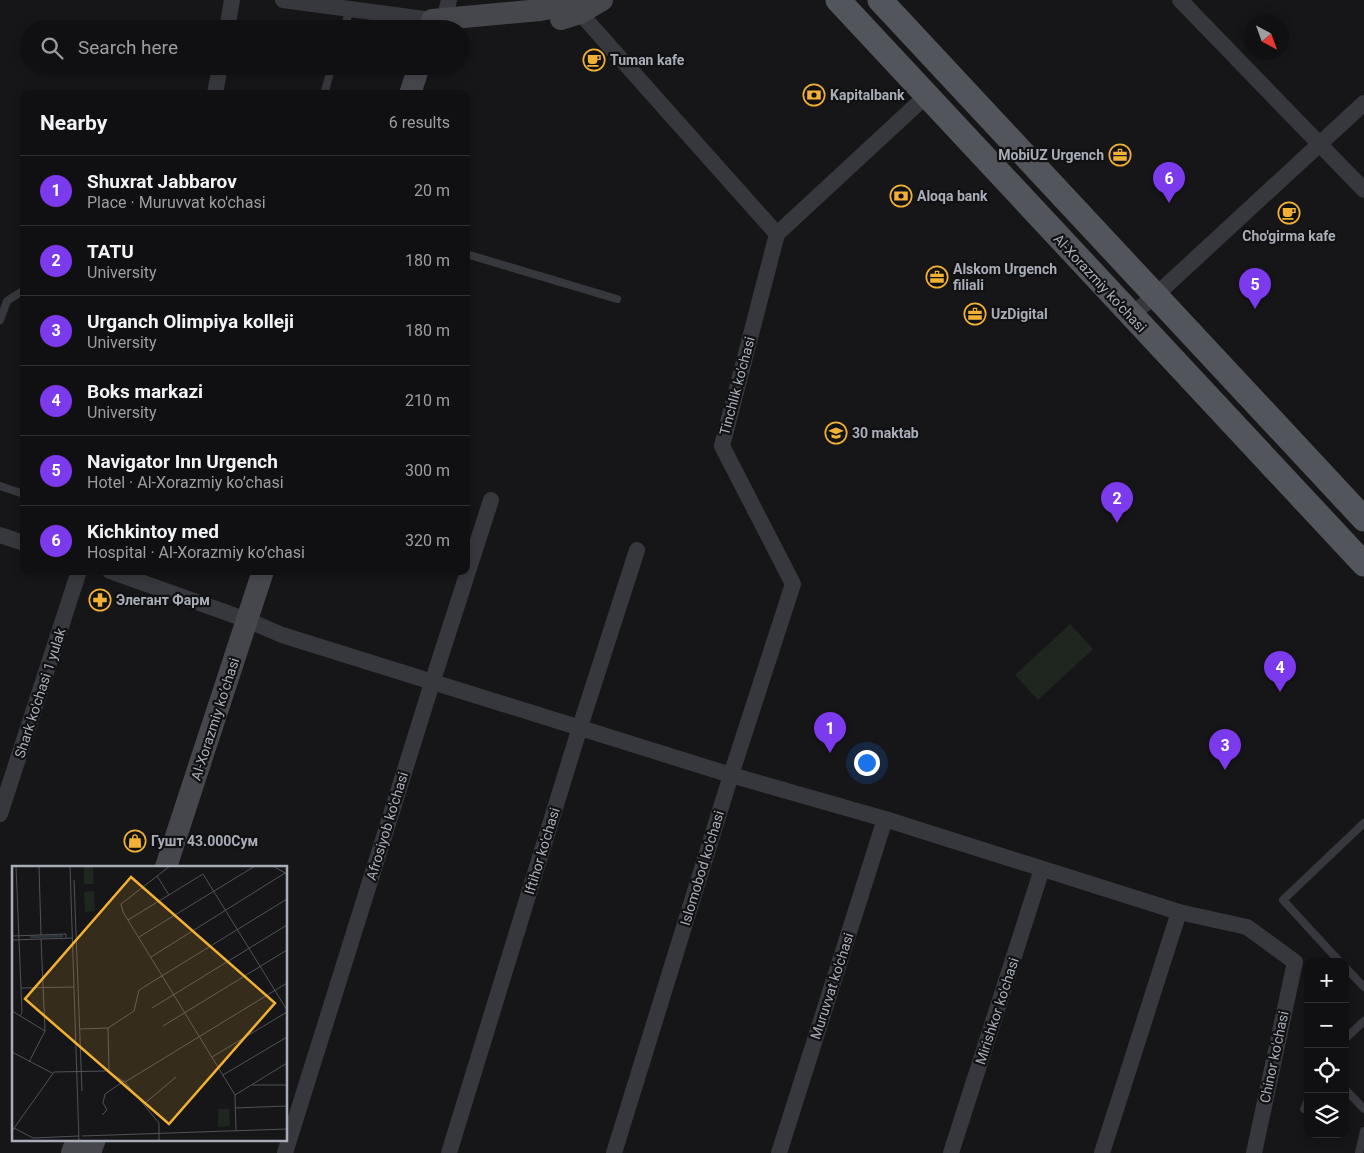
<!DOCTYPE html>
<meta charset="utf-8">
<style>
body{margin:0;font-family:Roboto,sans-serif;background:#1e1e20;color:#f1f3f6}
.controls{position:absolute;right:15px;bottom:15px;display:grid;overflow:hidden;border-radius:10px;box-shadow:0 2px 8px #0003}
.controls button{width:45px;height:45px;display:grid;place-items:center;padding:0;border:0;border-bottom:1px solid #303032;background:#101012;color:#f1f3f6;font:25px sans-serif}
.compass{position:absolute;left:1244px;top:15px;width:45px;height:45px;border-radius:50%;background:#101012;box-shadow:0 2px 8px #0003;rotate:139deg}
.you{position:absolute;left:866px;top:762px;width:18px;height:18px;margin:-12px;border:4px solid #fff;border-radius:50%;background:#1a73e8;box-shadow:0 0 0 8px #1a73e833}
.badge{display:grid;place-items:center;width:32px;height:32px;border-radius:50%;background:#7c3aed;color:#fff;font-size:16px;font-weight:700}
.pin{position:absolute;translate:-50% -41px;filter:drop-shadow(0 1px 2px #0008)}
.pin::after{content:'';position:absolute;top:26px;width:18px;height:15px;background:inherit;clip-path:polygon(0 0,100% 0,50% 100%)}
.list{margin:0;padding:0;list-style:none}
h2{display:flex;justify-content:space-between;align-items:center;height:65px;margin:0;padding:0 20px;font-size:21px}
h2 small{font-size:16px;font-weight:400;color:#9c9d9f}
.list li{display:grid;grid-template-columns:32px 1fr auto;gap:15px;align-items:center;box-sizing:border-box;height:70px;padding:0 20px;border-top:1px solid #303032}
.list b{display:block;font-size:19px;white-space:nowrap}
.list p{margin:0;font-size:16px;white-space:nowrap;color:#9c9d9f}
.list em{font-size:16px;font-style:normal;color:#9c9d9f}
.icon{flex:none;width:28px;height:28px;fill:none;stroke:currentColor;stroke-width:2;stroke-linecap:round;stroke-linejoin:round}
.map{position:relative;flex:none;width:1364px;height:1153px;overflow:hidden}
.search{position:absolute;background:#101012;box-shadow:0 2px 8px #0003;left:20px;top:20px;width:450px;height:55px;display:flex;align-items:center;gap:12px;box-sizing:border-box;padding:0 18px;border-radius:28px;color:#9c9d9f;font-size:19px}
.panel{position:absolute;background:#101012;box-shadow:0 2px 8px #0003;left:20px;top:90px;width:450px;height:485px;border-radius:10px}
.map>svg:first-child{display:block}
.green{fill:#1e261f}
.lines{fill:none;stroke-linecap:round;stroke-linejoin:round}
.service{stroke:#37383d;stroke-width:8}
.minor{stroke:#37383d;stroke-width:16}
.secondary{stroke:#45474d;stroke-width:22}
.primary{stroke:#53555c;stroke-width:25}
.labels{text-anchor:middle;stroke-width:4.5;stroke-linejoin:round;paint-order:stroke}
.poi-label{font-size:14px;font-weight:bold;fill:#a8adb8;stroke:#111113;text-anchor:start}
.street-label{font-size:14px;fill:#a8adb8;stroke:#111113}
.inset-river{fill:none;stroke:#2c353c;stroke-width:2.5}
.inset-road{fill:none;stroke:#505258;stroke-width:1}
.view{fill:#f2b134;fill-opacity:0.15;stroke:#f2b134;stroke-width:2.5}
.inset-edge{fill:none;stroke:#a8adb8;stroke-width:2.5}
</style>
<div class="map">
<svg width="1364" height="1153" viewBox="0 0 1364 1153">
<rect width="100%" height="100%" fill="#161618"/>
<path class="green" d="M1070,624L1093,649L1038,700L1015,675Z"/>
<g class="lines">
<path class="service" d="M344,29L350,9
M324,94L332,66
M466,254L617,299
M0,320L7,301L24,290
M0,486L24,494
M1340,962L1283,900L1364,823
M1345,967L1364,987
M1345,1039L1364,1021
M1345,1089L1364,1109
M1304,1109L1308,1100
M1359,1153L1364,1131"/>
<path class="minor" d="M283,0L432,20
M1180,0L1364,190
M580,13L777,234
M444,20L449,0
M227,29L232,0
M215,94L220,66
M1131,315L1155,296L1364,103
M0,535L24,543
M110,571L247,620L282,635L731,775L885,819L1179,912L1247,927L1295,962L1254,1153
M0,814L79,571
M285,1153L433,680L491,500
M449,1153L580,727L637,550
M614,1153L731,775L793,584L722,446L777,234L926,96
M779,1153L885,819
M951,1153L1042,869
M1102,1153L1179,912"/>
<path class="secondary" d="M561,19L580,13L602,0
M430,29L432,20L540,10L557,7L575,0
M410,94L419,66
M166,867L263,571
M72,1153L77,1139
M90,1153L95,1139"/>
<path class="primary" d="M838,0L1364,564
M880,0L1364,519"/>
</g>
<defs>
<g id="cafe-ring" transform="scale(1.125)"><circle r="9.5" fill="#111113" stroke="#f2b134" stroke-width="1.5"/><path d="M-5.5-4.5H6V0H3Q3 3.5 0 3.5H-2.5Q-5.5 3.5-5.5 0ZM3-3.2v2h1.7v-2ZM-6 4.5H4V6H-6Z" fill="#f2b134"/></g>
<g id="bank-ring" transform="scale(1.125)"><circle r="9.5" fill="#111113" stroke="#f2b134" stroke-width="1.5"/><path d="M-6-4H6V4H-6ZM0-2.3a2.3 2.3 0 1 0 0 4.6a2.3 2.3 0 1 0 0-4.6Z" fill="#f2b134"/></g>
<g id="office-ring" transform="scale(1.125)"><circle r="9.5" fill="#111113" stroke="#f2b134" stroke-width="1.5"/><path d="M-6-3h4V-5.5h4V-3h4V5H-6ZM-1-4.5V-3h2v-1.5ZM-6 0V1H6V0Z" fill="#f2b134"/></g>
<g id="school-ring" transform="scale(1.125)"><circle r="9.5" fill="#111113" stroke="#f2b134" stroke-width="1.5"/><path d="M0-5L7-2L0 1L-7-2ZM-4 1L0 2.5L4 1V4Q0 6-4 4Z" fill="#f2b134"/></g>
<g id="pharmacy-ring" transform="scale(1.125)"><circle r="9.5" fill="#111113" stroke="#f2b134" stroke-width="1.5"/><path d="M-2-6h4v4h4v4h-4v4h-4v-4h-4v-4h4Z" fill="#f2b134"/></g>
<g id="shop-ring" transform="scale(1.125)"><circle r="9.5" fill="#111113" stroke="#f2b134" stroke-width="1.5"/><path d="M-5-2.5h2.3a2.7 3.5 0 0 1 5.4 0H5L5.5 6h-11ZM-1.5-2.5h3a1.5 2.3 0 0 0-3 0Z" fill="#f2b134"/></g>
</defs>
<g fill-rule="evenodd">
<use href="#cafe-ring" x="594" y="60"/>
<use href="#bank-ring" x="814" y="95"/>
<use href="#office-ring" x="1120" y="155"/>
<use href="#bank-ring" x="901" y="196"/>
<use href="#cafe-ring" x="1289" y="213"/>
<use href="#office-ring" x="937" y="277"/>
<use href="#office-ring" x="975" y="314"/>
<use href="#school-ring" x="836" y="433"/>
<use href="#pharmacy-ring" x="100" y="600"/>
<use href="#shop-ring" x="135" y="841"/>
</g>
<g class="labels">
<g class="poi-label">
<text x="610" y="65">Tuman kafe</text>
<text x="830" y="100">Kapitalbank</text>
<text x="1104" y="160" text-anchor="end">MobiUZ Urgench</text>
<text x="917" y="201">Aloqa bank</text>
<text x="1289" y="241" text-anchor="middle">Cho'girma kafe</text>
<text x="953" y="274">Alskom Urgench<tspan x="953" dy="16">filiali</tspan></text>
<text x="991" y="319">UzDigital</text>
<text x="852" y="438">30 maktab</text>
<text x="116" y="605">Элегант Фарм</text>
<text x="151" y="846">Гушт 43.000Сум</text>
</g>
<g class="street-label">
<text transform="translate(1100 283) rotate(47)" y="5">Al-Xorazmiy ko’chasi</text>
<text transform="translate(737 386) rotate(-75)" y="5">Tinchlik ko'chasi</text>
<text transform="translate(40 693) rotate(-72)" y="5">Shark ko'chasi 1 yulak</text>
<text transform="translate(215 719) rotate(-72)" y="5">Al-Xorazmiy ko’chasi</text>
<text transform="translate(387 826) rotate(-73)" y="5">Afrosiyob ko'chasi</text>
<text transform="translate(542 851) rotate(-73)" y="5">Iftihor ko'chasi</text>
<text transform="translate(702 868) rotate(-73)" y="5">Islomobod ko'chasi</text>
<text transform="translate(832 986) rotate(-72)" y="5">Muruvvat ko'chasi</text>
<text transform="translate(997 1011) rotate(-72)" y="5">Mirishkor ko'chasi</text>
<text transform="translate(1274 1057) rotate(-78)" y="5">Chinor ko'chasi</text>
</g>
</g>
<g transform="translate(12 866)">
<rect width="275" height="275" fill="#161618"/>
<path d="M72,0H81L82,18H72ZM82,25L83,45L73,46L72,26ZM206,243H217L218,260L206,261Z" fill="#1e261f"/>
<path class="inset-river" d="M18,71L51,70"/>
<path class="inset-road" d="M4,0L10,147L8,150M27,0L29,69M58,0L67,275M158,0L109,38L111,46L223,229L224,265M261,0L275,8M145,10L157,29M62,14L70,225M116,54L191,8L275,144M0,70L54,68V72M127,71L243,0M0,74L60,72M139,91L273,7M9,122L62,121M140,142L275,59M0,145L33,165M151,160L275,84M96,162L97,204M68,163L96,162L122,145L127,124L275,33M0,186L40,207M200,191L275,146M17,196L33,165L29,73M211,209L275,171M113,216L147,257V275M240,219H275M223,229L275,197M132,238L164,211M223,242L275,240M90,249L95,244L91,237L93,228L112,215M2,262L21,272L67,270M0,265L42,206L95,205L113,216L275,117M70,270L275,263"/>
<path class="view" d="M119,11L263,137L157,258L13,133Z"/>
<rect width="275" height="275" class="inset-edge"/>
</g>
</svg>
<div class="controls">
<button>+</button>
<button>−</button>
<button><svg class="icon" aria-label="locate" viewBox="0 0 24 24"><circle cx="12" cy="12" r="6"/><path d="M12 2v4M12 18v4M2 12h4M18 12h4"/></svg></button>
<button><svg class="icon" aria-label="layers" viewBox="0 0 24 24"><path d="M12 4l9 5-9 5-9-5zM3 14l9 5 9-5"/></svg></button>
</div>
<svg class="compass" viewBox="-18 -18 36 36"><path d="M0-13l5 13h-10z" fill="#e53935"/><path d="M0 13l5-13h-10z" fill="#9c9d9f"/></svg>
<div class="you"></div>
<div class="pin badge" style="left:830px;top:753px">1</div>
<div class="pin badge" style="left:1117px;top:523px">2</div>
<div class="pin badge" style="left:1225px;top:770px">3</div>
<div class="pin badge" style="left:1280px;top:692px">4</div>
<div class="pin badge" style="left:1255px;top:309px">5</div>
<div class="pin badge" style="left:1169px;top:203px">6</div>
<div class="search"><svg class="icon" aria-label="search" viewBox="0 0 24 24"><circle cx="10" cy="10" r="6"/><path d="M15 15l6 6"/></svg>Search here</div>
<section class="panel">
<h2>Nearby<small>6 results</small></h2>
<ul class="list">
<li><span class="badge">1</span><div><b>Shuxrat Jabbarov</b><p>Place · Muruvvat ko'chasi</p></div><em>20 m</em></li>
<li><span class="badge">2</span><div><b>TATU</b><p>University</p></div><em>180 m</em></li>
<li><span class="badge">3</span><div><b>Urganch Olimpiya kolleji</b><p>University</p></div><em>180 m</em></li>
<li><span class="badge">4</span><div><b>Boks markazi</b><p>University</p></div><em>210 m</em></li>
<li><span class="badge">5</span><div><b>Navigator Inn Urgench</b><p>Hotel · Al-Xorazmiy ko’chasi</p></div><em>300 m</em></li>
<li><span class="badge">6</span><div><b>Kichkintoy med</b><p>Hospital · Al-Xorazmiy ko’chasi</p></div><em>320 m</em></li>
</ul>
</section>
</div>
